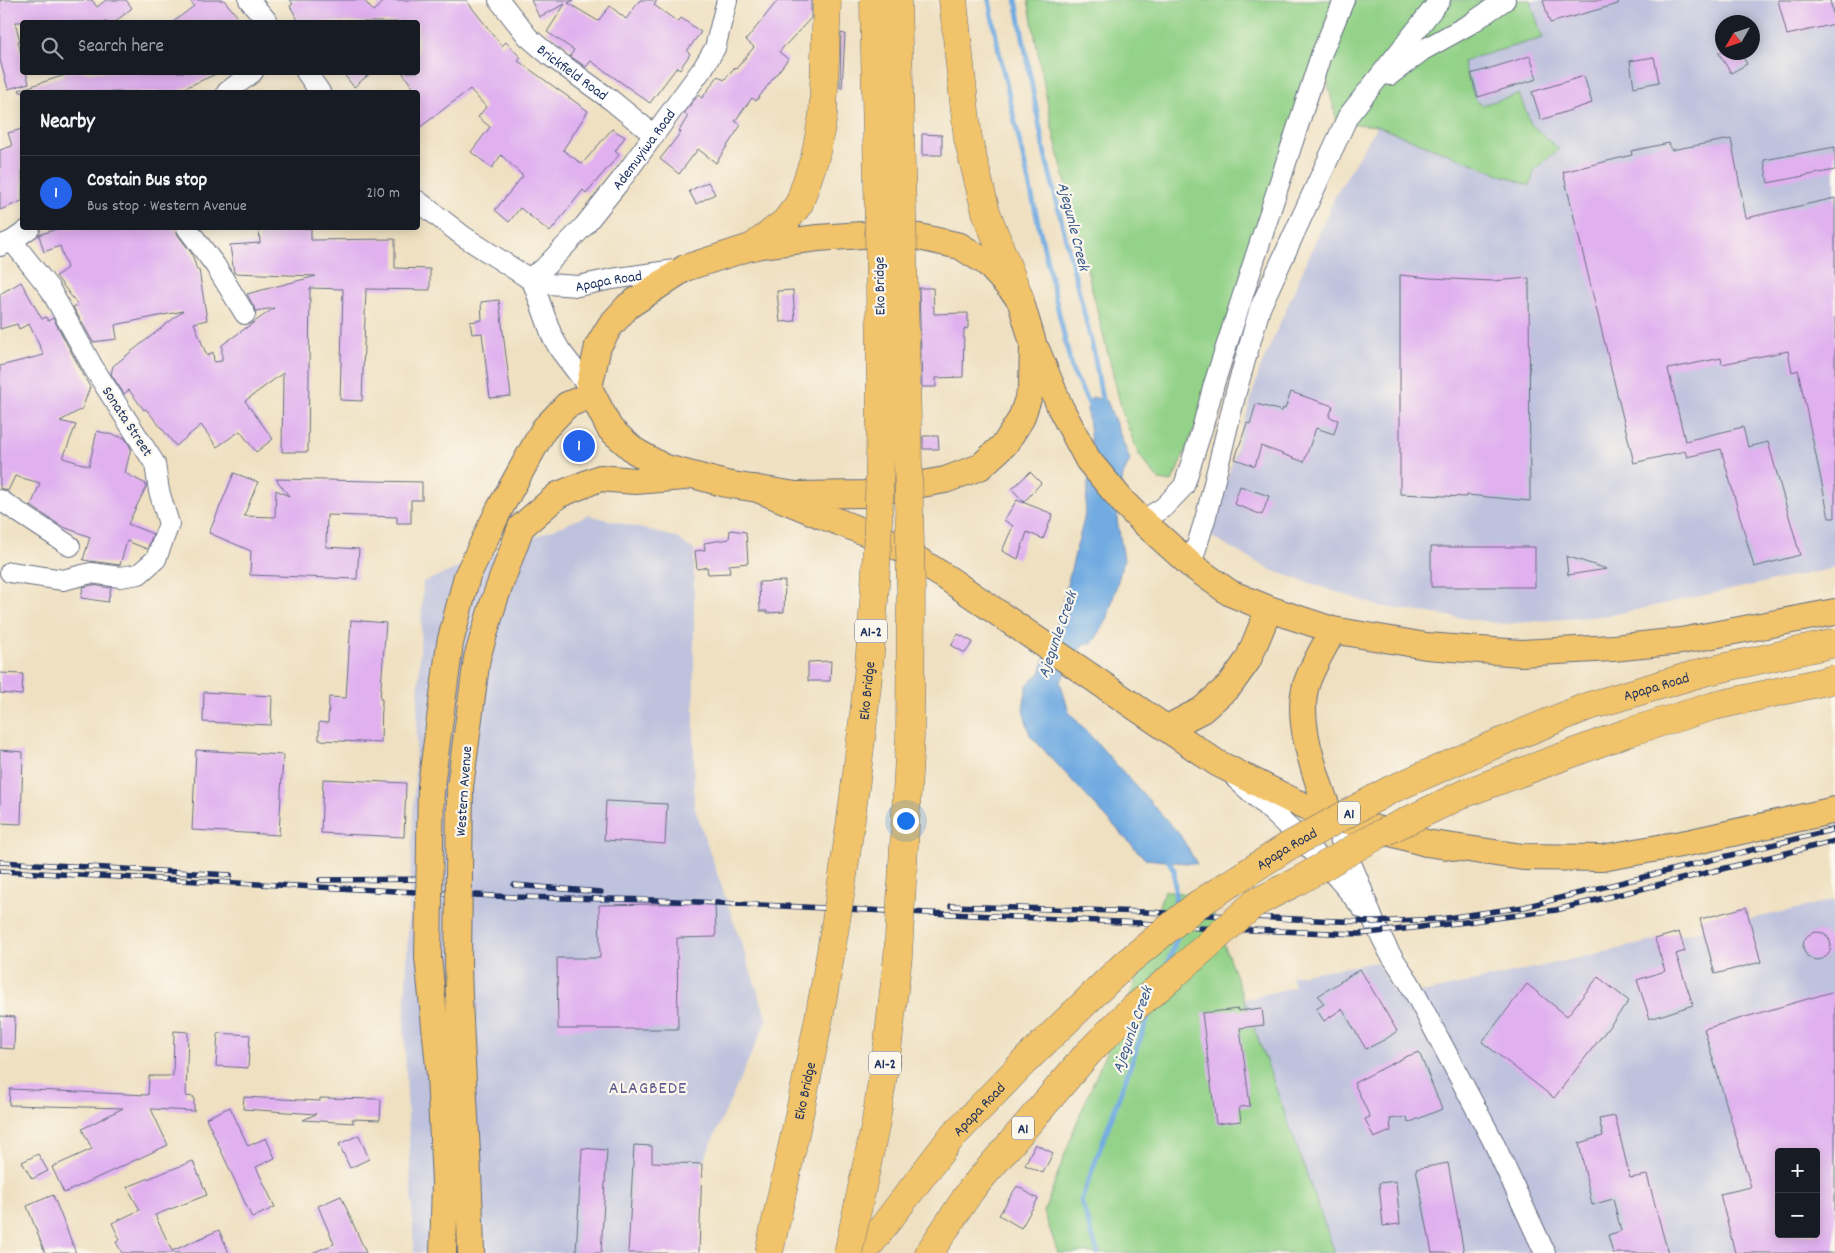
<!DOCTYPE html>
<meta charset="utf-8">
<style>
body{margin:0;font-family:Dekko,sans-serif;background:#242831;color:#f1f3f6}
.controls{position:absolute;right:15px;bottom:15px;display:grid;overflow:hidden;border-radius:5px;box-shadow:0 2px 12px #0003}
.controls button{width:45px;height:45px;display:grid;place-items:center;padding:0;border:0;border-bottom:1px solid #363941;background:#171b24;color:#f1f3f6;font:25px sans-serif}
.compass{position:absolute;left:1715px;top:15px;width:45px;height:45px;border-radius:50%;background:#171b24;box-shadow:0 2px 12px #0003;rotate:231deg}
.you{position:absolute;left:905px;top:820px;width:18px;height:18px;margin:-12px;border:4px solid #fff;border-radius:50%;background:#1a73e8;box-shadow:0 0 0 8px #1a73e833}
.badge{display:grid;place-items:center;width:32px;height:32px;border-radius:50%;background:#2563eb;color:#fff;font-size:16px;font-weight:700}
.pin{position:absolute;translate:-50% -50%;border:2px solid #fff;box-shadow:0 1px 5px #0006}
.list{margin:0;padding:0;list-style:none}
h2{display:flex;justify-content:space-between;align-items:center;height:65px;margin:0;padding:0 20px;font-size:21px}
h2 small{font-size:16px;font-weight:400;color:#9ea1a6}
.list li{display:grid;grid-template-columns:32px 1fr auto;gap:15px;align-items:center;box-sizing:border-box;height:75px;padding:0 20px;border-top:1px solid #363941}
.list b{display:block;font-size:19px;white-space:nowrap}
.list p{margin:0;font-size:16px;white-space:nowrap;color:#9ea1a6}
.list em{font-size:16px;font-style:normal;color:#9ea1a6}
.icon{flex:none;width:28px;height:28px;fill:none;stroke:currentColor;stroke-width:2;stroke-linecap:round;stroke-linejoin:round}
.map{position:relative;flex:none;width:1835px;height:1253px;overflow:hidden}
.search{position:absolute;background:#171b24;box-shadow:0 2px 12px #0003;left:20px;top:20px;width:400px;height:55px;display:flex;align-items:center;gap:12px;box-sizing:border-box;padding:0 18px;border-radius:5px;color:#9ea1a6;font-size:19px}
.panel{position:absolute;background:#171b24;box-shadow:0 2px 12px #0003;left:20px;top:90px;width:400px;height:140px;border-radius:5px}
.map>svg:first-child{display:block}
.industrial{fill:#bfc2dd;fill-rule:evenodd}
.green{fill:#93d288;stroke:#578073}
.water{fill:#71abe1;stroke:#466da0}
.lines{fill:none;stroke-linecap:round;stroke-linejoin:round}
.stream{stroke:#71abe1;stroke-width:5}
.building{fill:#e0b0ef;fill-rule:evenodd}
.minor-casing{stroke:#656d81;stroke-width:22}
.major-casing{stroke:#656d81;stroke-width:28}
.highway-casing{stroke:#656d81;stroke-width:29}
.minor{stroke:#fff;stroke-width:20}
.major{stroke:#f1c36a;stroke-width:26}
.highway{stroke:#f1c36a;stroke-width:28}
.rail-casing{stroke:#1b2f5e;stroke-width:5.5}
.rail{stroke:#fbf7ec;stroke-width:4;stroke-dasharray:11;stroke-linecap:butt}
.major-bridge-casing{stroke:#656d81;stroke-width:28;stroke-linecap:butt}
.highway-bridge-casing{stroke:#656d81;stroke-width:29;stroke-linecap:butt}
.major-bridge{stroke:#f1c36a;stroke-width:26}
.highway-bridge{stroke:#f1c36a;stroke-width:28}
.labels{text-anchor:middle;stroke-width:4.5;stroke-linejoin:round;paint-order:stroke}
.shield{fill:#fbf7ec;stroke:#5e6b89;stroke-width:1}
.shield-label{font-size:14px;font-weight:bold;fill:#1b2f5e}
.street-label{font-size:15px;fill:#1b2f5e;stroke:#fbf7ec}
.water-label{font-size:16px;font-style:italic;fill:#395a8c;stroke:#fbf7ec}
.quarter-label{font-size:18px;letter-spacing:1px;fill:#605c91;stroke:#fbf7ec}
</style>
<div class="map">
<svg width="1835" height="1253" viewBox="0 0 1835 1253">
<rect width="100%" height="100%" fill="#fbf7ec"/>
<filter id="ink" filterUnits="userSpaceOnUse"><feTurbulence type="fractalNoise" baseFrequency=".02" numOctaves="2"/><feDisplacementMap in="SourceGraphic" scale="10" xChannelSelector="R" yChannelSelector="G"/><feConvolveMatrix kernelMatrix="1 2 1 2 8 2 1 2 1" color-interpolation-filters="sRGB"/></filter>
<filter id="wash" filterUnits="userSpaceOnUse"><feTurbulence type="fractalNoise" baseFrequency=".0096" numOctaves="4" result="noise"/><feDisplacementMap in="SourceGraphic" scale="20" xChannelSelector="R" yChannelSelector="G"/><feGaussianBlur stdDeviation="1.12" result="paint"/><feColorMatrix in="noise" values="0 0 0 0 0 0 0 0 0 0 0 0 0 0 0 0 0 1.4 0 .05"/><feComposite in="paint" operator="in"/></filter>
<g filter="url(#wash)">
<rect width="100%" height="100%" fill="#efe0c1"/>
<path class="industrial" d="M1520,0H1835V568L1611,615L1504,624L1378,606L1271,570L1210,536L1260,369L1335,196L1377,126L1530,186L1535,169L1559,149L1531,124L1472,109L1458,60ZM1722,22H1752V52H1722Z
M589,515L675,537L694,550V806L767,1019L662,1253H414L404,1028L423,582Z
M1835,900V1253H1136L1191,1013L1294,987L1291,976L1376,962L1396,995L1427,992ZM1779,1152H1816V1234H1779Z"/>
<path class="green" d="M1028,0H1530L1543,38L1479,56L1463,62L1475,99L1481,105L1519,94L1531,124L1559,149L1535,169L1530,186L1377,126L1337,122L1320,50L1202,411L1172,482L1159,480L1139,455L1123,415L1052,127Z
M1164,890L1186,894L1205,891L1335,1253H1058L1044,1212L1074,1129L1133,988Z"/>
<path class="water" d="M1092,397L1107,401L1130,460L1123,475L1117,520L1124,559L1107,620L1092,644H1083L1060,682L1069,712L1180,835L1197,864L1145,859L1030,735L1023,710L1027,685L1040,673L1060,612L1084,519L1092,451L1087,409Z"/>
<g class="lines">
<path class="stream" d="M989,0L999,52L1072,370L1092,410
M1016,0L1044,150L1094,353L1103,405
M1166,856L1174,870L1176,910
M1167,965L1177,938V933
M1098,1253L1081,1201L1151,1009"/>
</g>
<g id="blocks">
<path class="building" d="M0,0H92L97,7L106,0H126L132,8L115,22H15L20,41H18L22,59V72H26L29,83L8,89L0,60Z
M190,0H224L242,22H173L194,6Z
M290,0H364L373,11L386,0H466L502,46L506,42L521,58L518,61L588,111L563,150L582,164L612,129L625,137L615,151L619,155L586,193L583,190L550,232L520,208L509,222L495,210L523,176L501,155L492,168L471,152L490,127L478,117L486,107L470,89L418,129V92H416L402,72H418V22H299L290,6L293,4Z
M531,0H574L568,3L598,21L610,6L626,19L640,0H657L654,5L678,22L681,18L701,32L687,51L690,54L680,69L677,67L650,103L591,61L586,67L570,56L574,50L547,32L565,4L539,17Z
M778,0H811V18L779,52L788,59L756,101L752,98L735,121L741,125L716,163L698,149L679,174L660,159L681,132L679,131L688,116L684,114L698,95L702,98L718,76L724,80L734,68L736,69L754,47L746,40Z
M1543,0H1618V4L1550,23Z
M1778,0H1830L1835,24L1787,35Z
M841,33L845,34L842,88H840Z
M1718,52H1740L1747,64L1731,73Z
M1530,56L1537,79L1478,97L1471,74Z
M1654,57L1659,82L1634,87L1630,61Z
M64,72H218V73L176,92H20L19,90L65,75Z
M342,72H372L354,87Z
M1584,76L1592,103L1541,120L1532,92Z
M22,129V201L0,210V150L12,146L8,133Z
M922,134L942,135V155H922Z
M1731,139L1746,218L1835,198V518H1829L1798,370L1792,372L1788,351L1722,364L1721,358L1668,369L1685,441L1743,427L1748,447L1768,442L1800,555L1754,567L1721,449L1687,457L1685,451L1634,463L1563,172L1632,155L1631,151L1669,143L1671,150Z
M1835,147V170L1768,183L1764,160Z
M708,182L715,194L696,204L689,191Z
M59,228H175L178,235L192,254L197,270H199L207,320L194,323L207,356L213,352L214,362L222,361V345L274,308L256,311L247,294L316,276L234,273L230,245L260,243L259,228H311V240L395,239V268L430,269V290L366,289L362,401L340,400L343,289L310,288L308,452H282L283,373L245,401L273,439L256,452L240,431L217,447L201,425L176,446L146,409L144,410L129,390L124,394L111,374L113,366L183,311L115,325L117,339L93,342L73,307L78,305L56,276L67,268L60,246L44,252L39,235Z
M1400,275L1430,278L1493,281L1529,278L1530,501L1467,495V497L1400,494Z
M21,282L42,319L46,317L48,321L53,318L90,387L82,409L60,421L76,425L63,458L89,466L97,431L125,438L131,448L125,473L146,484V487L128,524L153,534L147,549L127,541L120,565L83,560L90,537L61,526L31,506L40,483L15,476L8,491L0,488V366L44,355L29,324L19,329L17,324L0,329V294Z
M919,288H933L934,314L968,313V328L964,329L963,377L936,378V387H922Z
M793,290L795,321L780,322L777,291Z
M499,300L511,396L490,398L482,333L472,334L470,322L482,320L481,302Z
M1291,392L1333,406L1329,417L1338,420L1334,434L1316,428L1304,462L1261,446L1255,466L1235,459L1247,423L1250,424L1256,404L1282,411L1283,408L1285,409Z
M923,436H938L939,449H923Z
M1030,472L1041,483L1024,502L1012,489Z
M234,473L258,482L244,516L275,517L276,490L289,496L276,479L422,482V500H411V523H397V517L327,515L326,547L359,549L357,579L250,575L251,551L209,533Z
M1240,486L1269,496L1262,515L1234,504Z
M1017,500L1053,514L1043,539L1027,532L1018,559L1002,551L1013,526L1004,520Z
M730,530L746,532L748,563L729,565L730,573L708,574L707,567L697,569L695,551L705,550L704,543L729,539Z
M1431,547H1535V587H1431Z
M1566,556L1607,569L1568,575Z
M785,581L784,612L767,613V611H760L759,582Z
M92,585L111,588L108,602L81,598L83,587Z
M351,620L386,623L380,699H382L381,743L319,740V722L328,723L329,697L346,698Z
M958,634L973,642L965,653L951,645Z
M831,661L830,681H808V662Z
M0,673L23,674L22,695L0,693Z
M204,692L272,696L271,725L203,722Z
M0,750L23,752L21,824L0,823Z
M196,750L283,755L279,835L192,830Z
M323,779L406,783L404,837L321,833Z
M606,801L667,804L665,844L604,840Z
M715,903L716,937L677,938L678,1029H558L557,958H600L599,905Z
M1746,907L1761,962L1715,974L1700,919Z
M1803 946a14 14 0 1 1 28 0a14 14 0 1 1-28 0Z
M1679,932L1685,951L1676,954L1693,1005L1650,1019L1637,980L1665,971L1655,939Z
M1360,969L1397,1031L1386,1039L1366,1049L1342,1009L1324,1021L1316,1009L1324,1004L1318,996Z
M1598,977L1629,1001L1554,1098L1482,1042L1527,984L1567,1016Z
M1835,991V1253H1735L1720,1194L1751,1187L1704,1029ZM1779,1152H1816V1234H1779Z
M1262,1008L1264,1025L1240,1028L1250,1106L1239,1107L1241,1121L1216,1124L1202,1013L1238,1009V1011Z
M0,1016L15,1017L14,1049L0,1048Z
M174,1031L188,1032L186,1096L194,1097V1111L151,1109L168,1145L64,1193L52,1167L92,1149L82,1129L123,1108L9,1105L10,1089L148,1095L149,1076H173Z
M218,1033L250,1035L248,1068L216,1066Z
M1419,1052L1442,1109L1408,1123L1407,1117L1390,1119L1391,1131L1374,1138L1365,1119L1370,1117L1354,1083L1405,1057Z
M244,1097L320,1101V1098L381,1099L380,1120L352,1119L354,1123L303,1120L316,1114L243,1109Z
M230,1107L248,1146L266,1138L275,1158L256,1167L275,1207L252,1218L206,1118Z
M1615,1116L1630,1178L1647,1175L1668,1253H1613L1608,1235L1621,1231L1613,1199L1592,1205L1579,1143L1603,1136L1599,1119Z
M359,1135L369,1159L350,1168L339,1144Z
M1035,1144L1053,1153L1043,1173L1025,1165Z
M634,1145L652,1146V1162L702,1164L699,1253H628Z
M582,1148L607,1150L601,1253H576Z
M38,1154L48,1171L32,1179L22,1162Z
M193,1161L207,1195L155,1215L172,1251L219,1230L229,1253H122L116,1242L120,1240L112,1223L140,1210L127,1187Z
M1448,1163L1464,1253H1432L1416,1169Z
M1396,1181L1400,1224L1383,1226L1379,1183Z
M1017,1186L1038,1199L1021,1228L999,1215Z
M53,1195L76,1253H45L27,1206Z
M341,1196L366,1253H312L334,1244L318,1206Z"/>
</g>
</g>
<g filter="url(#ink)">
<use href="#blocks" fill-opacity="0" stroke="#656d81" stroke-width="1"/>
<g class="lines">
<g class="minor-casing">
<g id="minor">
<path d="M249,0L268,22"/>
<path id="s1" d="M499,0L528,37L549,55L611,100L654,135"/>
<path d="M306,72L320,92"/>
<path d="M1390,75L1423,50L1470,24L1505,0"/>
<path d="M227,92L253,72"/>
<path d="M418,201L463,236L528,278L533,283L552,336L560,350L589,388"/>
<path d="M187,228L215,265L245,314"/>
<path d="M0,246L12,241L30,228"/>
<path id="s2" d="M528,278L543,269L584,226L621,180L703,68L715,48L727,0"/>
<path id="s3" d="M533,283L578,286L612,279L682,269"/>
<path d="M0,500L70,546"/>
<path d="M1142,521L1164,507L1184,486L1202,429L1214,384L1321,55L1344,0"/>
<path d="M1191,565L1206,516L1236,392L1260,308L1348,116L1440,0"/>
<path d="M10,572L63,580L91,573L120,577L139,574L156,559L169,524L159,491L155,464L93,367L50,289L12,241"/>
<path d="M1236,779C1281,819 1325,860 1362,908"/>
<path d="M1330,816L1357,877L1374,922L1389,952L1409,982L1492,1139L1545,1253"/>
</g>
</g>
<g class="major-casing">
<path id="major" d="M877,234L919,237L960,246L987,263L1020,299L1033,343L1032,387L1021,419L1005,444L980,467L945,480L864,494L796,495L726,484L663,467L635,451L610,429L589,388L598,346L610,326L628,306L685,268L754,246L818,238Z
M1037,351L1060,407L1088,460L1123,502L1142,521L1191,565L1230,593L1269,609L1333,630L1426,646L1521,653L1613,648L1681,641L1835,612
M755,488L823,516L888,541L947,578L1217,763L1295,802L1330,816L1426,843L1523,857L1602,858L1692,842L1835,810
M1167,728L1202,710L1230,685L1248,660L1269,609
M431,786L450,643L467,576L499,510L544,429L567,405L591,395
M460,787L477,658L494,601L521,527L558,495L600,478L635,481L684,477
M1330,816C1317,779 1295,723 1306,685C1312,666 1324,648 1333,630
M428,957L440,1076L445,1182L443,1253
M458,962C460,1059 469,1156 471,1253"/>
</g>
<g class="highway-casing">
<path id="highway" d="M953,0L968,139L986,212L1020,299
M754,246L785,222L799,204L815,157L823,116L827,0
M863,1253L951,1138
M929,1253L971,1190L1089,1052L1128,1013L1174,975"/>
</g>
<use href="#minor" class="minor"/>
<use href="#major" class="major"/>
<use href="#highway" class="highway"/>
<g class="rail-casing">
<path id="rail" d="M0,862L230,875
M0,871L515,897L656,900L1141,923L1200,928L1359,934L1466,922L1556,910L1835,841
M320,880L440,879
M514,885L601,892
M951,906L1146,912L1336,921L1374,922L1440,919L1524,907L1835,829"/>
</g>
<use href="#rail" class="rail"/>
<g class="major-bridge-casing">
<path id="major-bridge" d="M428,957L431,786
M458,962L460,787"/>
</g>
<g class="highway-bridge-casing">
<g id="highway-bridge">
<path d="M1174,975L1255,903L1298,881L1376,836L1463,794L1626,733L1714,706L1835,679"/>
<path id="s4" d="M951,1138L1025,1061L1125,964L1197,905L1287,847L1390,790L1496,744L1586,707L1704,672L1835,643"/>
<path id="s5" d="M769,1253C789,1160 811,1067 827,974C843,884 855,794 865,704C891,470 878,234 874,0"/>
<path d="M848,1253L875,1127L888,1043L898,956L910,737L911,590L897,0"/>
</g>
</g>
<use href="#major-bridge" class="major-bridge"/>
<use href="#highway-bridge" class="highway-bridge"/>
</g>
</g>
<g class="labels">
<g class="shield">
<rect x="855" y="619.5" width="32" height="23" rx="4"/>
<rect x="1338" y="801.5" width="22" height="23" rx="4"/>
<rect x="869" y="1051.5" width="32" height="23" rx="4"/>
<rect x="1012" y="1116.5" width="22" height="23" rx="4"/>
</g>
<g class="shield-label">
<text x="871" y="636">A1-2</text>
<text x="1349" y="818">A1</text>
<text x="885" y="1068">A1-2</text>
<text x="1023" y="1133">A1</text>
</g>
<g class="street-label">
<text dy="5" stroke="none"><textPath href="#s1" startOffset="104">Brickfield Road</textPath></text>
<text dy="5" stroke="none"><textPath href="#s2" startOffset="174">Ademuyiwa Road</textPath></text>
<text dy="5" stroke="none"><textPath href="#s3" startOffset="76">Apapa Road</textPath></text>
<text transform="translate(879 286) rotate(-91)" y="5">Eko Bridge</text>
<text transform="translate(128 421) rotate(57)" y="5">Sonata Street</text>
<text dy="5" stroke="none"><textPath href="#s4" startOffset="850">Apapa Road</textPath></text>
<text dy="5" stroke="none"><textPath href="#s5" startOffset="571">Eko Bridge</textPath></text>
<text transform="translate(463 791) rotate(-86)" y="5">Western Avenue</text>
<text dy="5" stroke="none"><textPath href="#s4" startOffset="445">Apapa Road</textPath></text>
<text dy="5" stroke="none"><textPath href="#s5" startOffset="166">Eko Bridge</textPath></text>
<text dy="5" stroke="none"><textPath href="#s4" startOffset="40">Apapa Road</textPath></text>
</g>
<g class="water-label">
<text transform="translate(1075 226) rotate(76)" y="6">Ajegunle Creek</text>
<text transform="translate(1056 634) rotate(-71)" y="6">Ajegunle Creek</text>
<text transform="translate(1131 1029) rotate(-70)" y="6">Ajegunle Creek</text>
</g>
<g class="quarter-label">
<text x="648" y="1093">ALAGBEDE</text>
</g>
</g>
</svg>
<div class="controls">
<button>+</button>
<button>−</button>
</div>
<svg class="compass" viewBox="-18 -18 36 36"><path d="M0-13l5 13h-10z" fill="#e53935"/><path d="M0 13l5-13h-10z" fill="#9ea1a6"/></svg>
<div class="you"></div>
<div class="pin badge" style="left:579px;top:446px">1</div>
<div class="search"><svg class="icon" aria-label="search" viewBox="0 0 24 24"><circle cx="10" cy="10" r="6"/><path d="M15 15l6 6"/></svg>Search here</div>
<section class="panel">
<h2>Nearby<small></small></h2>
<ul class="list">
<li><span class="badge">1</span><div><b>Costain Bus stop</b><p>Bus stop · Western Avenue</p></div><em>210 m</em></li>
</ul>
</section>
</div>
